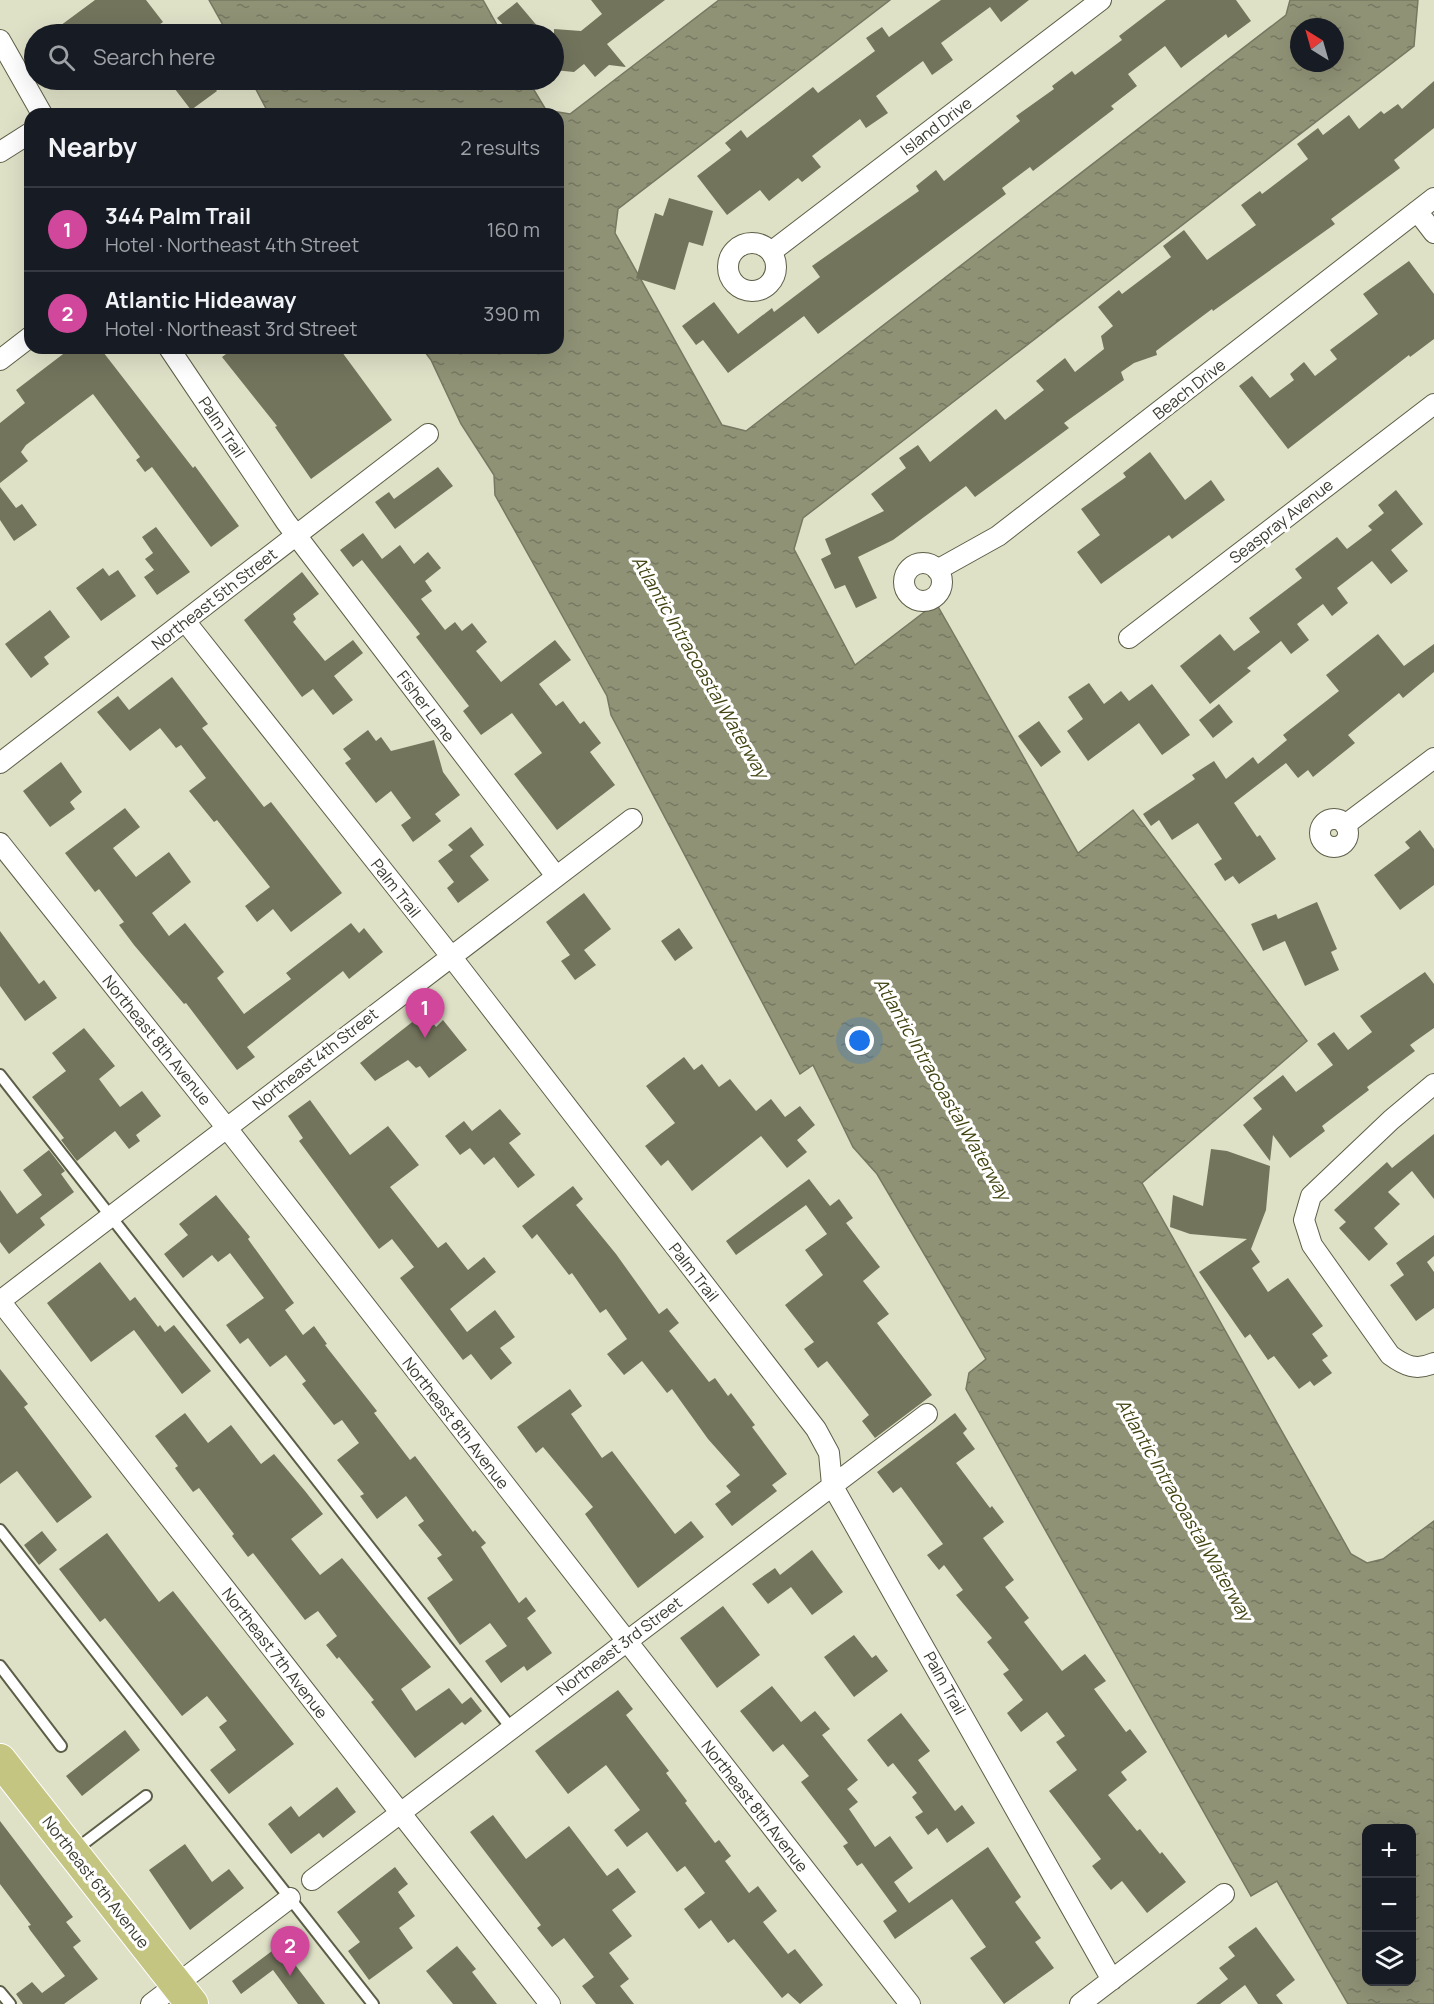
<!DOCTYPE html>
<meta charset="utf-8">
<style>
body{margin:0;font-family:Manrope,sans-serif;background:#242831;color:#f1f3f6}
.controls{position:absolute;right:18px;bottom:18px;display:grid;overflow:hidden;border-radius:12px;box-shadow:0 6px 24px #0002}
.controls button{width:54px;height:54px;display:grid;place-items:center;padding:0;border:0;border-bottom:2px solid #363941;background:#171b24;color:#f1f3f6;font:30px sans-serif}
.compass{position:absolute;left:1290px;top:18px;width:54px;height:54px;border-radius:50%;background:#171b24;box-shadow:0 6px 24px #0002;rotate:323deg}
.you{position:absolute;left:860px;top:1041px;width:21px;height:21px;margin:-15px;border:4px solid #fff;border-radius:50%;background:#1a73e8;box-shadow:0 0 0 9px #1a73e833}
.badge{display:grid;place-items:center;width:39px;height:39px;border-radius:50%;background:#7c3aed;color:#fff;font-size:20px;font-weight:700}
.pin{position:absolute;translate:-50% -50px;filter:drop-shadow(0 2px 3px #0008)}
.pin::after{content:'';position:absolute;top:32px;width:21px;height:18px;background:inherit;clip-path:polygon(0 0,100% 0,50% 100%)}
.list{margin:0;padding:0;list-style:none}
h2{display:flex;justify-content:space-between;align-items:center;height:78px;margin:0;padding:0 24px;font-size:26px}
h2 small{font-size:20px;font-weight:400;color:#9ea1a6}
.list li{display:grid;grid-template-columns:39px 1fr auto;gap:18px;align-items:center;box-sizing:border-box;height:84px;padding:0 24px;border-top:2px solid #363941}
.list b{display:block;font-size:22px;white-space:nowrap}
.list p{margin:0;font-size:20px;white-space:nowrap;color:#9ea1a6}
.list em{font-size:20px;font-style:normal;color:#9ea1a6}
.icon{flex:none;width:33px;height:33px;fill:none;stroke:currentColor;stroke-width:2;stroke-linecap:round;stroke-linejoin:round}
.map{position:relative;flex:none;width:1434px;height:2004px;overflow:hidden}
.search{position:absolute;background:#171b24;box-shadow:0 6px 24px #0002;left:24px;top:24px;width:540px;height:66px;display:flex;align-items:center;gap:15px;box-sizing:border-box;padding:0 21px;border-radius:33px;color:#9ea1a6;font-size:22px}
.panel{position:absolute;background:#171b24;box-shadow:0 6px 24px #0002;left:24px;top:108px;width:540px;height:246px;border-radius:18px}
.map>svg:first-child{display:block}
.water{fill:url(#water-ripples);stroke:#767861;stroke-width:1.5;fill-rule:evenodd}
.building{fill:#72745c}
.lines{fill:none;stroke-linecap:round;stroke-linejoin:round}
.service-casing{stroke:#5d5e47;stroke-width:14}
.minor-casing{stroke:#5d5e47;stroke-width:22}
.primary-casing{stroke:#fff;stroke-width:34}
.service{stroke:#fff;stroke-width:10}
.minor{stroke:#fff;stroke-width:20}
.primary{stroke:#c4c580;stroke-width:32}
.labels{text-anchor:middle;stroke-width:6;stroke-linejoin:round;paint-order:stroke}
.street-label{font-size:16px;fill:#3a3b30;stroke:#fff}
.water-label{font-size:18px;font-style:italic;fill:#424310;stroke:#fff}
</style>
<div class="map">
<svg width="1434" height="2004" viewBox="0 0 1434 2004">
<defs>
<pattern id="water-ripples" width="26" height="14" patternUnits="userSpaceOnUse" patternTransform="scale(1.5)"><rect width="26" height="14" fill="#909276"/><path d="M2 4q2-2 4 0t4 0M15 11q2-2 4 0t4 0" fill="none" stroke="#777861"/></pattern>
</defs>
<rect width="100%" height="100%" fill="#dfe1c7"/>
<path class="water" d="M209,0H483L502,34H228Z
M719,0H890L618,209L615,233L722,425L746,431L1286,15L1290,0H1418L1414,46L803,518L794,549L855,665L936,603L1078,853L1133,810L1307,1041L1142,1183L1351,1554L1367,1563L1383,1559L1434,1521V2004H1348L1277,1881L1251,1896L966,1389L969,1373L986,1359L877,1174L853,1147L813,1065L800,1074L611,715L607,696L495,495L494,475L461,424L431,360L422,348H558V114H269L251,80H528L546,110L570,114ZM1299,27H1335V63H1299ZM1366,1828H1412V1982H1366Z"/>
<path class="building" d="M95,0H146L163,22L146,34H49Z
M591,0H665L607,44L626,67L609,65L595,77L584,64L574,72L554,70V29L581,31L602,14Z
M941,0H1029L1001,22L990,7L941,43L953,60L932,75L923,61L876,96L888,113L866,128L860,119L812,156L821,167L802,182L798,178L769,201L760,190L727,215L697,176L731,150L725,143L741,130L747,138L813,87L818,93L875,51L866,38L882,27L889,37Z
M1166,0H1236L1251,21L1228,38L1226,34L1181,68L1165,46L1128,74L1137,86L1111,106L1114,109L1033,171L1030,167L1002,188L1006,194L818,334L804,316L728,373L703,340L696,345L682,326L714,302L738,334L772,308L774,312L820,277L812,266L919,191L916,186L936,170L944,181L1020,121L1016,116L1054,89L1052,86L1072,71L1075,75L1122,40L1119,36Z
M517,2L544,34H511L497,18Z
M168,80H208L217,91L191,110Z
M1434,81V128L1394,160L1400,168L1331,219L1335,224L1213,311L1212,309L1156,351L1157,355L1134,363L1121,372L1124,380L1064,423L1069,428L975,497L966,486L893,540L858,557L877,598L856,608L845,585L835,589L821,559L831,554L825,539L884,511L871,494L906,468L899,458L918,445L930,462L996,409L1005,420L1044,390L1036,381L1065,358L1075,372L1104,349L1101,336L1113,326L1098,307L1119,290L1122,294L1171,257L1163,246L1184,230L1207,260L1256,225L1241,205L1260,191L1262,194L1308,159L1297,144L1318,128L1323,135L1349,115L1359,129L1381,111L1384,114L1398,104L1402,109Z
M669,198L713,211L703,246L689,242L675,290L636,278L655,213L663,216Z
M1409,261L1434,294V339L1410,357L1409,355L1288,449L1239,386L1252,376L1270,398L1294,380L1290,374L1304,362L1315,376L1337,359L1330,350L1378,314L1363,294Z
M71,348H100L193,468L195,466L239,526L211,547L152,467L145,472L136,460L140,457L93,394L26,445L21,452L28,461L0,483V423L25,403L16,390Z
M234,348H339L392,420L311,479L275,427L277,426L222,357Z
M1150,452L1185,500L1211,480L1225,500L1172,539L1169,535L1101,584L1077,552L1100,535L1081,509L1126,477L1123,473Z
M438,467L453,486L395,529L375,502L389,492L394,499Z
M0,487L16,508L22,504L37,525L14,541L0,520Z
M1396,490L1423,524L1391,550L1408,571L1391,584L1372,561L1337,588L1348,603L1332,616L1323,604L1297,624L1309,640L1291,654L1281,641L1247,668L1251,671L1210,704L1180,666L1220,634L1234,651L1260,632L1249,618L1302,578L1295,569L1337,537L1347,549L1372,530L1368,526L1384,513L1378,505Z
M156,527L190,572L157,595L144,577L154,570L145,559L153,553L142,537Z
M363,533L382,559L400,545L414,564L428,552L441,568L425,581L432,591L421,599L445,630L455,622L462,631L472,623L487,642L476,651L501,682L555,640L571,660L539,684L556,706L563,701L580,724L584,721L601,743L590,752L615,785L557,830L514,774L542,753L512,713L481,735L463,711L469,706L416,637L420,634L362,560L353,567L340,550Z
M103,568L109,576L118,570L136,596L101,621L76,588Z
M302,572L319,594L293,614L296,619L293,622L325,661L353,640L363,653L334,676L353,700L333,715L313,689L302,697L244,620Z
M50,610L70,637L44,657L49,664L31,678L5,644Z
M1378,634L1404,666L1434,644V672L1403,698L1399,693L1348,735L1355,743L1313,777L1308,770L1298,778L1286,763L1234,803L1257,837L1260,835L1276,859L1239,884L1233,876L1225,881L1214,864L1222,859L1198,823L1172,840L1159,820L1151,826L1143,814L1195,779L1192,775L1214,761L1226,779L1253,757L1258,764L1287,740L1283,735L1339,691L1326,675Z
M172,677L208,724L202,728L264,807L271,802L342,893L291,932L273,909L257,922L245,906L270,887L217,820L214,822L189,791L206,778L181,745L176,748L160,728L130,751L97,712L118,696L129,710Z
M1089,683L1104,704L1121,691L1129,701L1152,684L1190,735L1162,755L1139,723L1088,761L1067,731L1083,719L1068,697Z
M1219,704L1233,722L1213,738L1199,720Z
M1039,721L1061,752L1041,767L1018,736Z
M368,730L376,741L381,737L391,751L434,740L443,772L460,795L435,814L441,821L413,842L401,825L411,818L391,791L376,803L345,763L351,759L343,749Z
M61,762L82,792L70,802L75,809L50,827L23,791Z
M125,808L140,827L113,848L136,877L169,852L191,882L152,913L169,936L185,923L224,972L217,978L244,1014L291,979L286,973L351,923L359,933L364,928L383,952L349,979L343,971L247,1047L255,1057L237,1070L186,1003L184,1004L134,945L119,925L124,922L99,889L95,892L65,853Z
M471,827L484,845L470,856L489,880L458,903L447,888L454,882L438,861L453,850L448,845Z
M1420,830L1434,849V885L1400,910L1374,875L1410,848L1405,842Z
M584,893L611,929L584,950L596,965L575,980L561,961L570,955L546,922Z
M1317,902L1337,949L1331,952L1339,970L1305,986L1285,941L1263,951L1251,924L1276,914L1278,919Z
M679,928L693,948L675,961L661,941Z
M0,931L39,984L44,980L57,998L25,1021L0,986Z
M1425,972L1434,984V1028L1410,1045L1415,1051L1367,1087L1369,1090L1322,1126L1325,1131L1290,1158L1273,1135L1270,1161L1243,1125L1262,1109L1253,1098L1283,1075L1296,1092L1333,1065L1317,1044L1334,1032L1348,1050L1372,1032L1360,1016Z
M425,1012L436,1027L443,1020L467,1050L429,1078L420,1066L416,1068L408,1060L375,1081L360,1063Z
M84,1028L115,1066L99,1079L120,1107L142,1091L161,1116L136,1135L140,1141L129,1149L115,1131L77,1161L61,1140L64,1138L32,1097L66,1071L52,1053Z
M684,1057L694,1070L702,1064L719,1087L730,1079L756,1111L771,1099L785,1117L800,1106L815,1125L797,1140L807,1152L787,1168L761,1136L692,1191L668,1160L661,1166L645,1146L675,1123L646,1086Z
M310,1100L350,1155L388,1126L419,1165L390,1187L438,1248L446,1242L468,1270L484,1257L496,1272L450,1309L467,1332L495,1310L515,1337L500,1348L512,1363L491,1380L471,1354L463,1360L400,1278L414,1267L392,1239L379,1249L299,1141L303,1138L288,1116Z
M500,1109L521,1134L509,1143L535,1175L518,1188L494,1157L484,1165L470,1148L460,1155L445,1136L464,1121L472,1131Z
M1434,1134V1199L1412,1171L1388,1192L1400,1204L1374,1228L1388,1244L1369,1261L1339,1228L1346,1222L1334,1210L1387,1162L1392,1168Z
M1211,1149L1227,1151L1270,1166L1266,1210L1251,1249L1260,1262L1252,1268L1268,1292L1288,1278L1323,1326L1312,1334L1328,1356L1322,1360L1332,1373L1314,1386L1310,1381L1299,1389L1274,1356L1268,1360L1250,1334L1245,1338L1199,1272L1247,1239L1190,1234L1170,1227L1173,1195L1203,1206Z
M49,1150L65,1171L61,1174L74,1192L40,1218L45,1225L9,1254L0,1242V1190L17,1214L42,1195L23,1170Z
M809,1179L830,1206L839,1199L853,1218L846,1223L880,1267L863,1281L889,1314L877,1323L932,1395L875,1438L862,1421L869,1415L827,1361L818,1368L804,1349L814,1342L785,1305L823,1275L805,1250L827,1234L806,1205L736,1255L726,1241Z
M573,1186L583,1199L576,1205L616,1254L659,1314L667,1308L679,1323L669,1331L709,1382L715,1378L728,1396L731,1393L755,1425L752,1427L787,1474L772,1485L777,1491L732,1526L715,1504L731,1492L726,1486L740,1475L708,1439L672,1389L667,1393L642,1361L624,1375L607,1354L627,1339L606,1309L600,1313L572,1273L569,1275L537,1234L532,1239L522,1226Z
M216,1195L250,1237L248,1239L294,1303L285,1310L303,1335L314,1326L327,1344L325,1345L377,1411L374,1413L410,1460L415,1456L473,1532L475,1530L486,1543L481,1547L519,1603L526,1597L536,1611L527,1618L552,1653L527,1671L524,1666L501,1683L485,1661L507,1646L490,1623L460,1645L427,1598L453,1580L437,1558L442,1555L418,1525L424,1521L406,1496L377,1519L360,1496L364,1494L337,1460L359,1443L342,1420L334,1425L302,1384L306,1381L286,1355L270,1367L248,1338L240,1344L226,1325L264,1298L230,1253L218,1262L212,1255L183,1278L164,1254L188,1235L179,1224Z
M1434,1235V1256L1427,1262L1434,1272V1308L1416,1321L1390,1285L1404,1275L1396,1263Z
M100,1262L130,1301L135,1297L158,1327L160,1325L165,1332L174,1325L211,1371L182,1394L134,1330L91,1362L47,1303Z
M0,1369L28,1404L24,1407L92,1497L57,1523L17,1471L0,1484Z
M570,1389L582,1406L571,1414L602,1458L612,1451L675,1534L691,1521L704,1537L638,1588L585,1514L593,1507L543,1447L536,1453L517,1427Z
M185,1413L208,1443L231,1425L261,1464L274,1454L305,1491L323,1514L291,1539L320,1575L342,1558L431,1667L401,1689L416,1711L449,1688L462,1704L471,1697L482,1711L465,1725L462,1722L415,1758L371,1702L374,1700L339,1657L337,1659L326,1645L337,1636L318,1611L305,1620L253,1553L248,1557L232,1536L234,1534L199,1488L193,1492L175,1468L178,1466L155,1436Z
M955,1413L967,1429L963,1433L975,1449L956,1463L990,1508L992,1506L1004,1522L983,1538L1014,1580L1005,1587L1029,1618L1024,1622L1062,1671L1085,1654L1106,1681L1094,1689L1126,1732L1130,1729L1147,1752L1121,1772L1127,1780L1108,1795L1137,1831L1140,1829L1160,1854L1162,1852L1186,1882L1147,1913L1122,1881L1111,1890L1092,1866L1101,1859L1049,1791L1077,1770L1056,1742L1065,1736L1047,1712L1021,1732L1007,1713L1023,1700L1003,1674L1009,1670L987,1642L992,1638L956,1595L963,1590L944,1565L939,1570L927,1555L943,1544L901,1487L893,1493L877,1472Z
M42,1531L57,1550L39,1565L24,1545Z
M107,1533L159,1602L173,1591L294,1744L229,1794L210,1770L236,1750L219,1727L227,1721L207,1696L182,1716L105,1618L100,1622L59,1569Z
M812,1550L843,1592L812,1615L791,1587L768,1604L752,1584L775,1568L780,1575Z
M723,1606L760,1655L717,1688L680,1638Z
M854,1635L872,1658L876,1655L888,1671L854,1697L824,1657Z
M772,1686L801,1722L815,1711L830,1729L822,1735L858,1780L847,1789L858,1802L849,1809L875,1847L890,1836L913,1868L894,1882L909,1903L988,1847L1021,1897L1015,1902L1041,1938L1035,1942L1054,1968L1004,2004L970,1958L986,1947L952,1899L895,1939L883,1921L897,1911L862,1863L857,1866L843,1846L848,1843L801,1782L809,1776L783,1744L773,1752L740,1711Z
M618,1690L633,1709L626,1715L669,1771L666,1773L687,1801L685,1803L715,1843L719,1840L731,1856L725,1861L749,1893L758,1886L777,1911L763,1922L788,1954L795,1949L823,1985L800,2004L788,1993L782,1998L734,1939L728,1943L711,1920L699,1929L684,1909L705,1893L685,1866L677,1872L647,1832L627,1847L614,1830L640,1810L606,1765L568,1794L535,1751Z
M901,1713L930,1751L918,1760L955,1811L962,1805L975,1823L947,1843L937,1828L928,1835L915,1817L923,1812L912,1797L917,1793L893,1763L888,1767L867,1740Z
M125,1730L140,1750L82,1796L66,1776Z
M337,1787L356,1812L323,1838L319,1833L291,1854L268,1824L291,1806L299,1817Z
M493,1815L526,1859L569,1826L607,1876L618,1868L636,1892L612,1910L632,1936L609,1953L629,1979L620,1986L634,2004H596L582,1986L594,1977L564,1938L552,1947L537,1928L541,1925L470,1832Z
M0,1821L73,1917L66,1922L81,1941L73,1947L98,1979L64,2004H23L16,1994L32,1982L42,1993L65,1976L30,1930L28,1926L31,1925L0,1884Z
M185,1844L212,1882L229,1869L244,1888L190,1930L149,1870Z
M395,1867L408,1884L398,1892L415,1916L399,1928L413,1948L369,1980L348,1951L360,1942L337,1912Z
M1256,1927L1295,1980L1276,1995L1283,2004H1258L1245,1985L1220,2004H1196L1228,1979L1219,1968L1235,1956L1228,1947Z
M280,1945L325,2004H298L273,1970L241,1994L232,1981Z
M457,1946L476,1969L472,1972L497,2004H453L426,1971Z"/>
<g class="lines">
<g class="service-casing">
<path id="service" d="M0,1075L511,1728
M0,1530L373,2004
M0,1666L61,1746
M75,1850L146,1796
M0,1992L10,2004"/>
</g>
<g class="minor-casing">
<path id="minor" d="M0,40L42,114
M0,152L30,133
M1417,211L1434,233
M728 267a24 24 0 1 1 48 0a24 24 0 1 1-48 0Z
M771,252L1101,0
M169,348L286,522L556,876
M0,360L30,337
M904 582a19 19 0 1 1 38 0a19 19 0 1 1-38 0Z
M937,570L998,536L1434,198
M185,621L450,955L816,1429L829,1453L832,1485L1112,1980
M1129,638L1434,404
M0,763L428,434
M1320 833a14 14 0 1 1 28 0a14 14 0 1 1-28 0Z
M1345,825L1434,758
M0,843L226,1127L910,2004
M1434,1084L1391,1120L1311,1196L1304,1220L1312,1245L1390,1355C1405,1366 1416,1371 1434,1363
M0,1301L550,2004
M0,1301L632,819
M312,1880L927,1414
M151,2004L290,1898
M1080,2004L1224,1894"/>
</g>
<g class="primary-casing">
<path id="primary" d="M0,1760L192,2004"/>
</g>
<use href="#service" class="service"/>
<use href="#minor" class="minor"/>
<use href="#primary" class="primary"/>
</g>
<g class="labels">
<g class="street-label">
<text transform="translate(936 126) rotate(-37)" y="6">Island Drive</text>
<text transform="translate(1189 389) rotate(-38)" y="6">Beach Drive</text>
<text transform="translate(222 427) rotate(56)" y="6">Palm Trail</text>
<text transform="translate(1281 521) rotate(-38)" y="6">Seaspray Avenue</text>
<text transform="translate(214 599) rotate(-38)" y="6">Northeast 5th Street</text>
<text transform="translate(426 706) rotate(53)" y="6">Fisher Lane</text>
<text transform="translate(396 888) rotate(52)" y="6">Palm Trail</text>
<text transform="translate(157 1040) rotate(51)" y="6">Northeast 8th Avenue</text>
<text transform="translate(315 1059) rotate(-38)" y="6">Northeast 4th Street</text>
<text transform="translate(694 1272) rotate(52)" y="6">Palm Trail</text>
<text transform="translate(456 1423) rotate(52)" y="6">Northeast 8th Avenue</text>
<text transform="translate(619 1646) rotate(-37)" y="6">Northeast 3rd Street</text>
<text transform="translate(275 1653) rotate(52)" y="6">Northeast 7th Avenue</text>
<text transform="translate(945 1683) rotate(61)" y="6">Palm Trail</text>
<text transform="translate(755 1806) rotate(52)" y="6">Northeast 8th Avenue</text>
<text transform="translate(96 1882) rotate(52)" y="6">Northeast 6th Avenue</text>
</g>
<g class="water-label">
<text transform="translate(700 667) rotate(60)" y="6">Atlantic Intracoastal Waterway</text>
<text transform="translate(942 1089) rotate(60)" y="6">Atlantic Intracoastal Waterway</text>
<text transform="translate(1184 1510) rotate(60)" y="6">Atlantic Intracoastal Waterway</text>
</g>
</g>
</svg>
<div class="controls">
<button>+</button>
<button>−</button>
<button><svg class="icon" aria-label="layers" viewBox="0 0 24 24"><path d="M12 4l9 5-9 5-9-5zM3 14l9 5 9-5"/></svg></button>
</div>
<svg class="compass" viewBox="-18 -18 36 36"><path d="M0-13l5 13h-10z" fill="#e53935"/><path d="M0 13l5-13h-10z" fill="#9ea1a6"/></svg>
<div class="you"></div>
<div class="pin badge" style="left:425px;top:1038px;background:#d1479c">1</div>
<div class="pin badge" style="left:290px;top:1976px;background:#d1479c">2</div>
<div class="search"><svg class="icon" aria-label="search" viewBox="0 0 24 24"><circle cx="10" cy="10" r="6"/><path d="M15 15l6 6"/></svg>Search here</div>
<section class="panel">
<h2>Nearby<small>2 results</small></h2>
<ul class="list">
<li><span class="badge" style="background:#d1479c">1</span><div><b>344 Palm Trail</b><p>Hotel · Northeast 4th Street</p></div><em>160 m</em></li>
<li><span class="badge" style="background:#d1479c">2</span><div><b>Atlantic Hideaway</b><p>Hotel · Northeast 3rd Street</p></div><em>390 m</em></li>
</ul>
</section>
</div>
